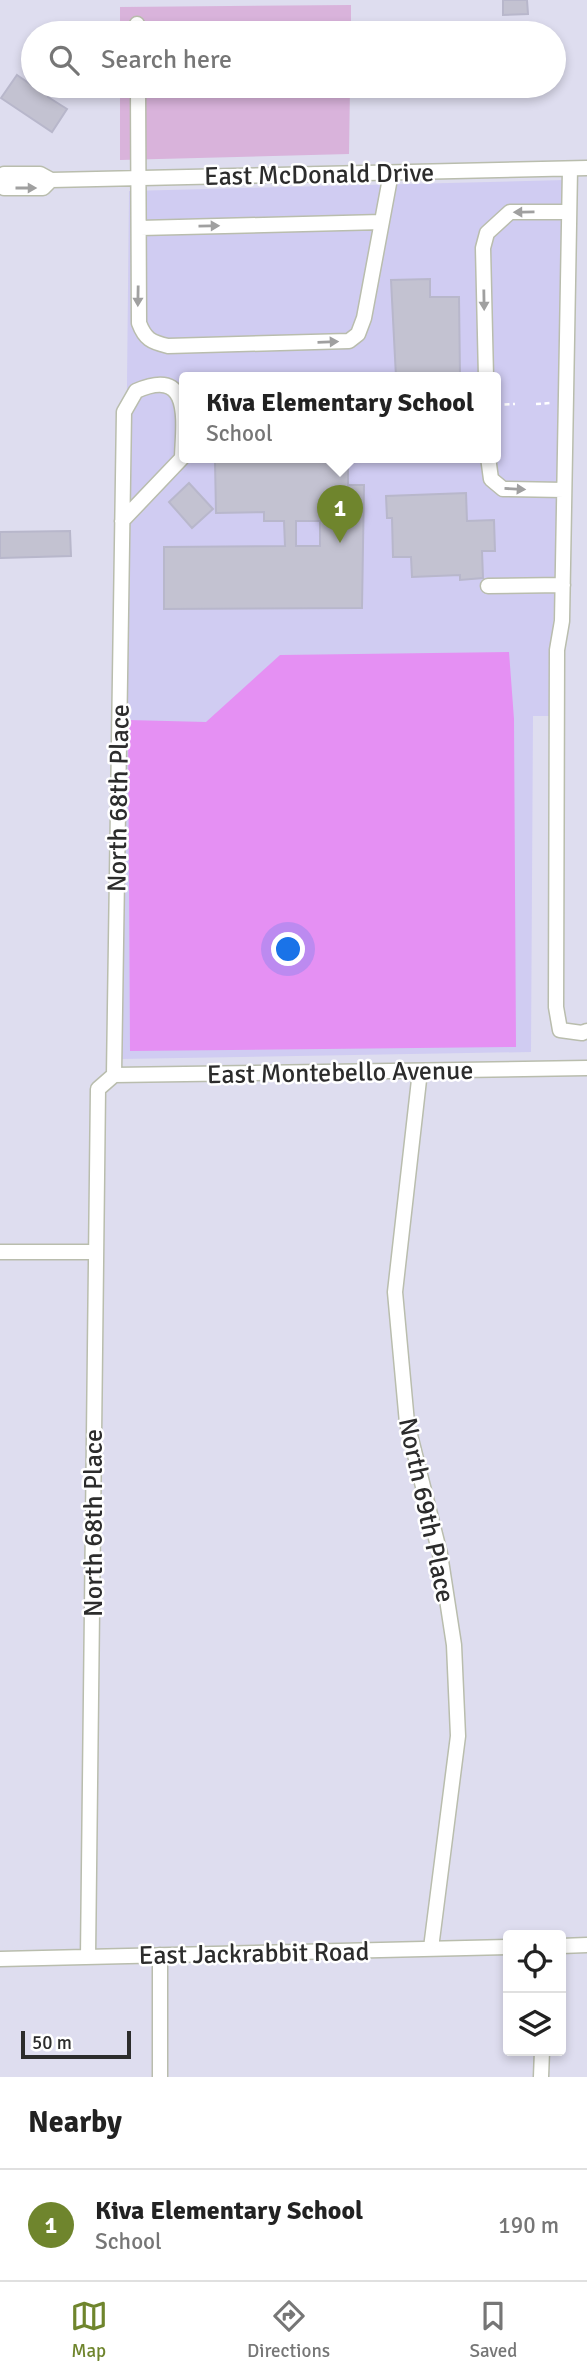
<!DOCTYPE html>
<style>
body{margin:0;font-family:Signika,sans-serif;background:#f6f6f6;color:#222}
.controls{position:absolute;right:21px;bottom:21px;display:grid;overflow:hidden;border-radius:7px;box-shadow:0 4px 10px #0003}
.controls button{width:63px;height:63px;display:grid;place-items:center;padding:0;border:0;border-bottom:2px solid #e0e0e0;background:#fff;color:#222;font:35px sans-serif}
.scale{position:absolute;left:21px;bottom:18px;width:110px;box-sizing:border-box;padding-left:7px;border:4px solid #2c2c2c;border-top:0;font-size:19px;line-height:24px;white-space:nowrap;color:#2c2c2c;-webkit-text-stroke:5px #fff;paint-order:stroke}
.you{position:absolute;left:289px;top:950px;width:24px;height:24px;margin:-18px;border:5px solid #fff;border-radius:50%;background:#1a73e8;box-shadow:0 0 0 10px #1a73e833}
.badge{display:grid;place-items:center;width:46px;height:46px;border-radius:50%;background:#6f852d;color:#fff;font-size:23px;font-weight:700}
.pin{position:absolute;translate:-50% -58px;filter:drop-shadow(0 2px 4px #0008)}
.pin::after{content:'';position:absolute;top:37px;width:24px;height:21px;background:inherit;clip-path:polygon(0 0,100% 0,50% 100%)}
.popup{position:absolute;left:179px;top:372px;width:322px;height:91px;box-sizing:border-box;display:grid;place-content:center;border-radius:7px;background:#fff;filter:drop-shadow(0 2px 5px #0005);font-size:23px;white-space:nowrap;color:#767676}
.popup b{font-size:26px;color:#222}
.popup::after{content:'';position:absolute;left:50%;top:100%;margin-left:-14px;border:14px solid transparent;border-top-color:#fff}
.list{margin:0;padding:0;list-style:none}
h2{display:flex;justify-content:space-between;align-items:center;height:91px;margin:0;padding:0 28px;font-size:30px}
h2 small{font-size:23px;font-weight:400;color:#767676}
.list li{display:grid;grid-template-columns:46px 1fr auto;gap:21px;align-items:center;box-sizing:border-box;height:112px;padding:0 28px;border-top:2px solid #e0e0e0}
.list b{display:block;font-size:26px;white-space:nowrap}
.list p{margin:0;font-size:23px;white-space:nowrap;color:#767676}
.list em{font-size:23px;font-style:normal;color:#767676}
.icon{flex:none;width:38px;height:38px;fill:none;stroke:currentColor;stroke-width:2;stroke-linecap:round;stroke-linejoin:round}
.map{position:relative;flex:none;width:587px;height:2077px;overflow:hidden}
.search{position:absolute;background:#fff;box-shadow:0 4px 10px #0003;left:21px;right:21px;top:21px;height:77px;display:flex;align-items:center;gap:18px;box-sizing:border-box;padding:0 24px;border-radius:38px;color:#767676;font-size:26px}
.sheet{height:203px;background:#fff}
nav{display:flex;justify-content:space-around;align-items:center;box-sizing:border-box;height:98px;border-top:2px solid #e0e0e0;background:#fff;font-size:19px;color:#767676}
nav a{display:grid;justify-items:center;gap:4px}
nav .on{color:#6f852d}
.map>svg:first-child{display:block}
.education{fill:#d0ccf2;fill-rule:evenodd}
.cemetery{fill:#d9b3db}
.pitch{fill:#e590f3}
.building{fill:#c3c2d1;stroke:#b8b7cb;stroke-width:2;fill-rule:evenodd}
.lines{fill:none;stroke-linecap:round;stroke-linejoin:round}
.minor-casing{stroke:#b9bdad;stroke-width:17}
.path{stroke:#fff;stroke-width:2.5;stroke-dasharray:5 3.5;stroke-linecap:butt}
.minor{stroke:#fff;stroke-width:14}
.oneway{fill:#a0a0a0}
.labels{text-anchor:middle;stroke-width:5;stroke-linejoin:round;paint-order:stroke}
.street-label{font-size:26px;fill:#2c2c2c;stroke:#fff}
</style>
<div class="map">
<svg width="587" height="2077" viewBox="0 0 587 2077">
<rect width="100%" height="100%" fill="#deddef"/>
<path class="education" d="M565,180L551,716H533L531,1052L120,1059L129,191ZM184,377H496V457H184Z"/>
<path class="cemetery" d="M351,5V33H120V7Z
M120,86H350L349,154L120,160Z"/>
<path class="pitch" d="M509,652L514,719L516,1047L130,1051L128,720L206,722L280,655Z"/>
<path class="building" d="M503,0H527L528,14L503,15Z
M17,75L33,86H55L48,97L67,109L52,132L1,98Z
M430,279V297H459L460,377H396L391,280Z
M348,460V485H364L362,608L164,609V547L285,546L284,521H264V512L216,513L215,462ZM296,521H320V546H296Z
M189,483L213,509L192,528L169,502Z
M466,493L467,521L494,520L495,551H482L483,578L460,580V575L412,577L411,557H393L392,518H387L386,496Z
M70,531L71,556L0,558V532Z"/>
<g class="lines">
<g class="minor-casing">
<path id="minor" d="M137,24V33
M138,86L139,323C145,339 151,342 168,346L349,341L358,334L364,318L391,173
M570,169L562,621L557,650L556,1007L560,1030L582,1033L587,1031
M0,177L4,174H40L51,180L587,168
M0,184L4,188H43L51,180
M140,228L382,222
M486,377L483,248L487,233L510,212H569
M488,457L491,479L503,489L564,490
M488,586L563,585
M420,1071L395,1292L407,1423L440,1554L454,1645L458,1736L431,1948
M114,1075L124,412L136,391C193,366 183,423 182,458L122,521
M0,1252H95
M561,1946L587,1945
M160,1955V2077
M88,1957L98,1089L114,1075L587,1068
M0,1959L508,1947
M541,2077L542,2051"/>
</g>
<path class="path" d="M536,404L550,403
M496,405L515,404"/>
<use href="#minor" class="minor"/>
</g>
<defs><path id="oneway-solid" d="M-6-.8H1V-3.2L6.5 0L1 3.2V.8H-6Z" transform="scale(1.75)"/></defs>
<g class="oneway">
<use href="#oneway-solid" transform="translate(26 188)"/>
<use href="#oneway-solid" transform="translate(524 212) rotate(179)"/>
<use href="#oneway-solid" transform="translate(209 226) rotate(-1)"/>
<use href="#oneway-solid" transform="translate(138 296) rotate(91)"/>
<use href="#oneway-solid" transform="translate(484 300) rotate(89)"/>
<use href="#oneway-solid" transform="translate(328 342) rotate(-2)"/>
<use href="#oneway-solid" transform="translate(515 489) rotate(3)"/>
</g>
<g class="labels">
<g class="street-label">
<text transform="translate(319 174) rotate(-1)" y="9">East McDonald Drive</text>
<text transform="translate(118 798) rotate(-89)" y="9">North 68th Place</text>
<text transform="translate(340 1072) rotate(-1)" y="9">East Montebello Avenue</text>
<text transform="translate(427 1510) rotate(78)" y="9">North 69th Place</text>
<text transform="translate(93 1523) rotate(-90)" y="9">North 68th Place</text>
<text transform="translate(254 1953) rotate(-1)" y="9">East Jackrabbit Road</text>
</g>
</g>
</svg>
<div class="controls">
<button><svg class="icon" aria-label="locate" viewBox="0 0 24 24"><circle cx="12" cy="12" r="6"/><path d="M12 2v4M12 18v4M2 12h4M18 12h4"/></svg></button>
<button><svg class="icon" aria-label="layers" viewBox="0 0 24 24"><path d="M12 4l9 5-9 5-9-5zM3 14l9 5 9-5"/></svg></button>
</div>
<div class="scale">50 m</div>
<div class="you"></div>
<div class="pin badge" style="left:340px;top:543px">1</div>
<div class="popup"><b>Kiva Elementary School</b>School</div>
<div class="search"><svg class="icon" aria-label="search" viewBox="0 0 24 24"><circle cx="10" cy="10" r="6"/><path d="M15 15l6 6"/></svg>Search here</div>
</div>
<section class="sheet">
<h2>Nearby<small></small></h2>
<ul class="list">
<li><span class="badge">1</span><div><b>Kiva Elementary School</b><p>School</p></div><em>190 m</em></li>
</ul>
</section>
<nav>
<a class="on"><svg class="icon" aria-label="map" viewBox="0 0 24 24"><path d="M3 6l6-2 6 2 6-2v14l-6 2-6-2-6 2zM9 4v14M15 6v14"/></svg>Map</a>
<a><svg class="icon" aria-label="directions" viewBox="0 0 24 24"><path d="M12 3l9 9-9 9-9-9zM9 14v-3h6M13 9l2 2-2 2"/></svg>Directions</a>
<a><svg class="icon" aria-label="saved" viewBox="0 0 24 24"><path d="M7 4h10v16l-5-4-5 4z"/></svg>Saved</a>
</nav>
